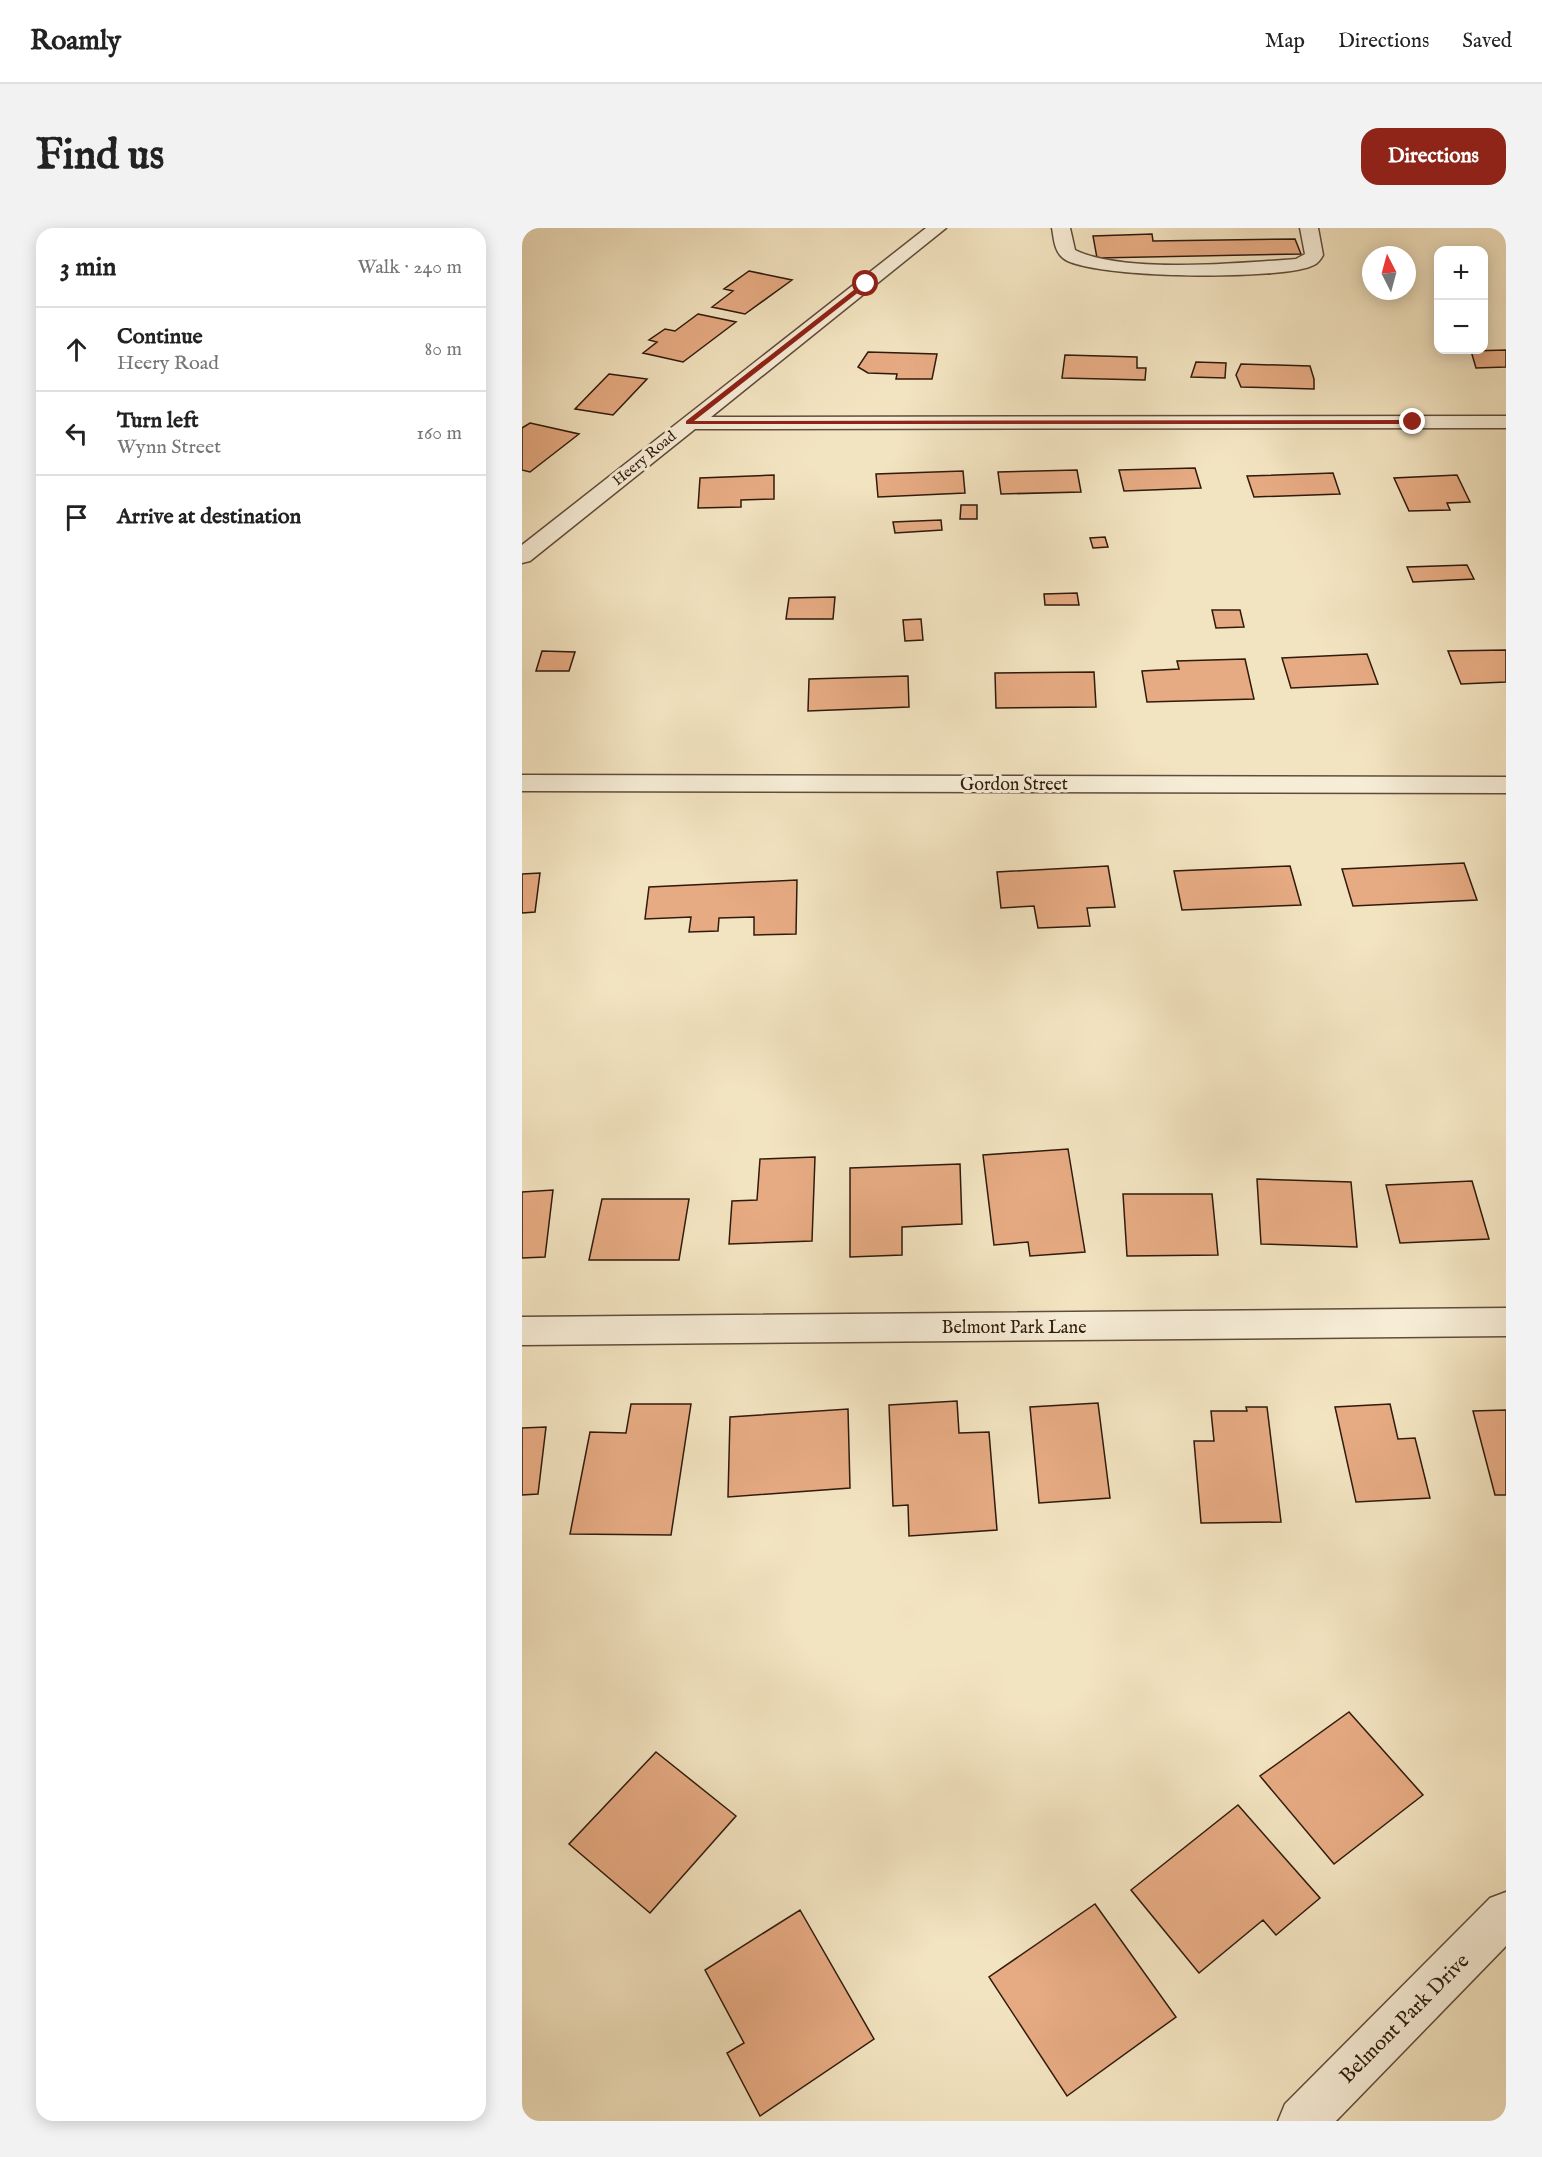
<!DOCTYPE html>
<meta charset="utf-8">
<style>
body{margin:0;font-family:"IM FELL English",serif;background:#f2f2f2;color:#222}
.controls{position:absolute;right:18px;top:18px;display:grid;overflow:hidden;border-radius:12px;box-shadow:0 3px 15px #0003}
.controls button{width:54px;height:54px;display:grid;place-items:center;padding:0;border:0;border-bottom:2px solid #e0e0e0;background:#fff;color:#222;font:30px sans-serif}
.compass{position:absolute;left:840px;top:18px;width:54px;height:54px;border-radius:50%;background:#fff;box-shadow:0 3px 15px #0003;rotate:354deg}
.stop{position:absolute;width:18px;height:18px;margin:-14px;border:4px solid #8f2418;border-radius:50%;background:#fff}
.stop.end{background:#8f2418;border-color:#fff;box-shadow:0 2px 6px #0008}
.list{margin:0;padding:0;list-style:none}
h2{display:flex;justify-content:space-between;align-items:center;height:78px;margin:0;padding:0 24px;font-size:26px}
h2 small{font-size:20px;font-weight:400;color:#767676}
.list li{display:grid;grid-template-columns:39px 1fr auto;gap:18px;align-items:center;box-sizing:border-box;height:84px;padding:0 24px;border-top:2px solid #e0e0e0}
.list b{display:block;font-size:22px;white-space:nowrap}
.list p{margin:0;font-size:20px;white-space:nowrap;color:#767676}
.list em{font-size:20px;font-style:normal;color:#767676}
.icon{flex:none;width:33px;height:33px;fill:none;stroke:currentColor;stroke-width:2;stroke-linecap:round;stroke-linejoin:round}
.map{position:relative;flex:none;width:984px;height:1893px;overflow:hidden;border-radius:18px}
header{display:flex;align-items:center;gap:36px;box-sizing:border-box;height:84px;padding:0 30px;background:#fff;border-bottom:2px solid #e0e0e0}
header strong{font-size:28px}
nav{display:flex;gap:33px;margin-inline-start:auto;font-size:21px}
.intro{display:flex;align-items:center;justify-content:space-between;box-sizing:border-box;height:144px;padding:0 36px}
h1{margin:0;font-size:42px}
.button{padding:15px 27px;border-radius:18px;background:#8f2418;color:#fff;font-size:21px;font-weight:700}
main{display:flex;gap:36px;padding:0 36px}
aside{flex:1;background:#fff;border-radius:18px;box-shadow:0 3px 15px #0003}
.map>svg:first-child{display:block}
.building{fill:#e7ab83;stroke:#2f1a0c;stroke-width:1.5}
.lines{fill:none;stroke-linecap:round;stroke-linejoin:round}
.minor-casing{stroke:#604c39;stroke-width:3}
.minor{fill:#f7edd7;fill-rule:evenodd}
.route{fill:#8f2418}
.labels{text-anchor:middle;stroke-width:6;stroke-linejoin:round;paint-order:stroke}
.far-street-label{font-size:15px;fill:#2f1a0c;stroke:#f7edd7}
.street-label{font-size:18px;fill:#2f1a0c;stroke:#f7edd7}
.near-street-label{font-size:21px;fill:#2f1a0c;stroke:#f7edd7}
</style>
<header>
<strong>Roamly</strong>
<nav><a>Map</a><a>Directions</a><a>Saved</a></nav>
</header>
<div class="intro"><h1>Find us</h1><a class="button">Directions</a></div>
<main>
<aside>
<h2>3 min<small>Walk · 240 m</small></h2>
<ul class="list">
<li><svg class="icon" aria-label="ahead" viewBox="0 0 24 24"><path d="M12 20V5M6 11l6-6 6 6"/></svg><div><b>Continue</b><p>Heery Road</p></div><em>80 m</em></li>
<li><svg class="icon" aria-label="left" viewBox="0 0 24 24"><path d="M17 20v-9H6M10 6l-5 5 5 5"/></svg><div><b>Turn left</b><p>Wynn Street</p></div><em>160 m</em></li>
<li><svg class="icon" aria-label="arrive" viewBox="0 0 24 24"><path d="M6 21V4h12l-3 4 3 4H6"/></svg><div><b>Arrive at destination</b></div></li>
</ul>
</aside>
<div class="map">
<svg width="984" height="1893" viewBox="0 0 984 1893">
<rect width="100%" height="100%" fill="#f3e4c1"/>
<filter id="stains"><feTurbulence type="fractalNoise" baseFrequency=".00333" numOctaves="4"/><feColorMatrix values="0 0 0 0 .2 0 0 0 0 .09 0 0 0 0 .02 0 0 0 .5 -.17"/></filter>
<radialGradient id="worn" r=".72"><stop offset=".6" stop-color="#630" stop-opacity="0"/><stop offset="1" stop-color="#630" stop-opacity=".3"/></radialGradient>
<path class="building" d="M630,6L631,13L773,11L779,26L575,30L571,8Z
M227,43L270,52L223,86L190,79L211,63L202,61Z
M176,86L214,94L161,134L121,125L135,114L127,112L143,101L153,103Z
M984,122V139L954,140L949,123Z
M346,124L415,126L410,151H374L375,146L346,145L336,139Z
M543,127L615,129V140H624L623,152L540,150Z
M674,134L704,135L703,150L669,149Z
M719,136L788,138L792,151V161L719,159L714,147Z
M87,146L125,151L91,187L53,181Z
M8,195L57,206L8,244L0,242V200Z
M673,240L679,260L602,263L597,242Z
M555,242L559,264L479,266L476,244Z
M441,243L443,265L356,269L354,246Z
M811,245L818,266L732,269L725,248Z
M252,247V271L219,272V279L176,280L178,250Z
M935,247L948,274L925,275L928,282L887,283L872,250Z
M439,277H455V291H438Z
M419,292L420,302L373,305L371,294Z
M583,309L586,319L571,320L568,310Z
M945,337L952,351L891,354L885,339Z
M555,365L557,377H523L522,366Z
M313,369L311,391H264L267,370Z
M690,382H718L722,399L694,400Z
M399,391L401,412L383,413L381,392Z
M984,422V454L939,456L926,423Z
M20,423L53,424L47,443H14Z
M845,426L856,456L769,460L760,430Z
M723,431L732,471L625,474L620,443L657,441L655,433Z
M572,444L574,479L474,480L473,445Z
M386,448L387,479L286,483L287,451Z
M942,635L955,672L831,678L820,641Z
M586,638L593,679L565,680L568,698L516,700L512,678L479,680L475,644Z
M768,638L779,677L660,682L652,643Z
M18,645L13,684L0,685V646Z
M275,652L274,706L232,707V689L197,690L196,703L167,704L169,689L123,691L127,659Z
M546,921L563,1024L508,1028L506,1014L472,1017L461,927Z
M293,929L290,1013L207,1016L210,973L235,972L238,931Z
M438,936L440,996L380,999V1027L328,1029V940Z
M735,951L829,954L835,1019L739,1016Z
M950,953L967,1011L878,1015L864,957Z
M31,962L23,1029L0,1030V964Z
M601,966H690L696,1027L605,1028Z
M80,971H167L157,1032H67Z
M435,1173L437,1205L467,1204L475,1302L387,1308L386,1277L371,1278L367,1177Z
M576,1175L588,1270L517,1275L508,1179Z
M109,1176H169L149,1307L48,1306L68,1204L104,1205Z
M868,1176L876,1211L893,1210L908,1270L834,1274L813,1179Z
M724,1179H745L759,1294L679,1295L672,1213H692L689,1183H725Z
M326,1181L328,1260L206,1269L208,1189Z
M984,1182V1267H973L951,1183Z
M24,1199L16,1266L0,1267V1200Z
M827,1484L901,1567L812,1636L738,1548Z
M134,1524L214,1588L128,1685L47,1616Z
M716,1577L798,1670L754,1707L741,1692L677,1745L609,1662Z
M573,1676L654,1789L545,1868L467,1749Z
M278,1682L352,1811L238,1888L205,1825L222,1815L183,1742Z"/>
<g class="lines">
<g class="minor-casing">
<path id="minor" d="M404,0H424L189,189L984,188V200L173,201L8,333L0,335V317Z
M530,0H548L553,22C602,46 719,35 774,31L783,26L778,0H796L801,27C799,31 796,35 792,37C763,53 566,51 541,30C532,23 532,10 530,0Z
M0,547L984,549V565L0,563Z
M984,1080V1108L0,1117V1089Z
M984,1664V1718L814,1893H756L763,1876L968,1670Z"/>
</g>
<use href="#minor" class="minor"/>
</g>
<path class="route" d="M342,54L347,56L172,193L891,192L894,194L891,196H164V193Z"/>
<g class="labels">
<g class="far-street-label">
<text transform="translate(122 230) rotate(-39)" y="5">Heery Road</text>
</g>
<g class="street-label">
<text x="492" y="562">Gordon Street</text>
<text x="492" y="1105">Belmont Park Lane</text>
</g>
<g class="near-street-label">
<text transform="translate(882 1790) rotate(-45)" y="7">Belmont Park Drive</text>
</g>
</g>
<rect width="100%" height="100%" filter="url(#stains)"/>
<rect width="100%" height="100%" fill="url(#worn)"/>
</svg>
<div class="controls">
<button>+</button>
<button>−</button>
</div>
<svg class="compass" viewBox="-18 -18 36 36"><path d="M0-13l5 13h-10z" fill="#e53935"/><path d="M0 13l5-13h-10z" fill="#767676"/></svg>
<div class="stop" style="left:344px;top:56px"></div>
<div class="stop end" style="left:891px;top:194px"></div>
</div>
</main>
